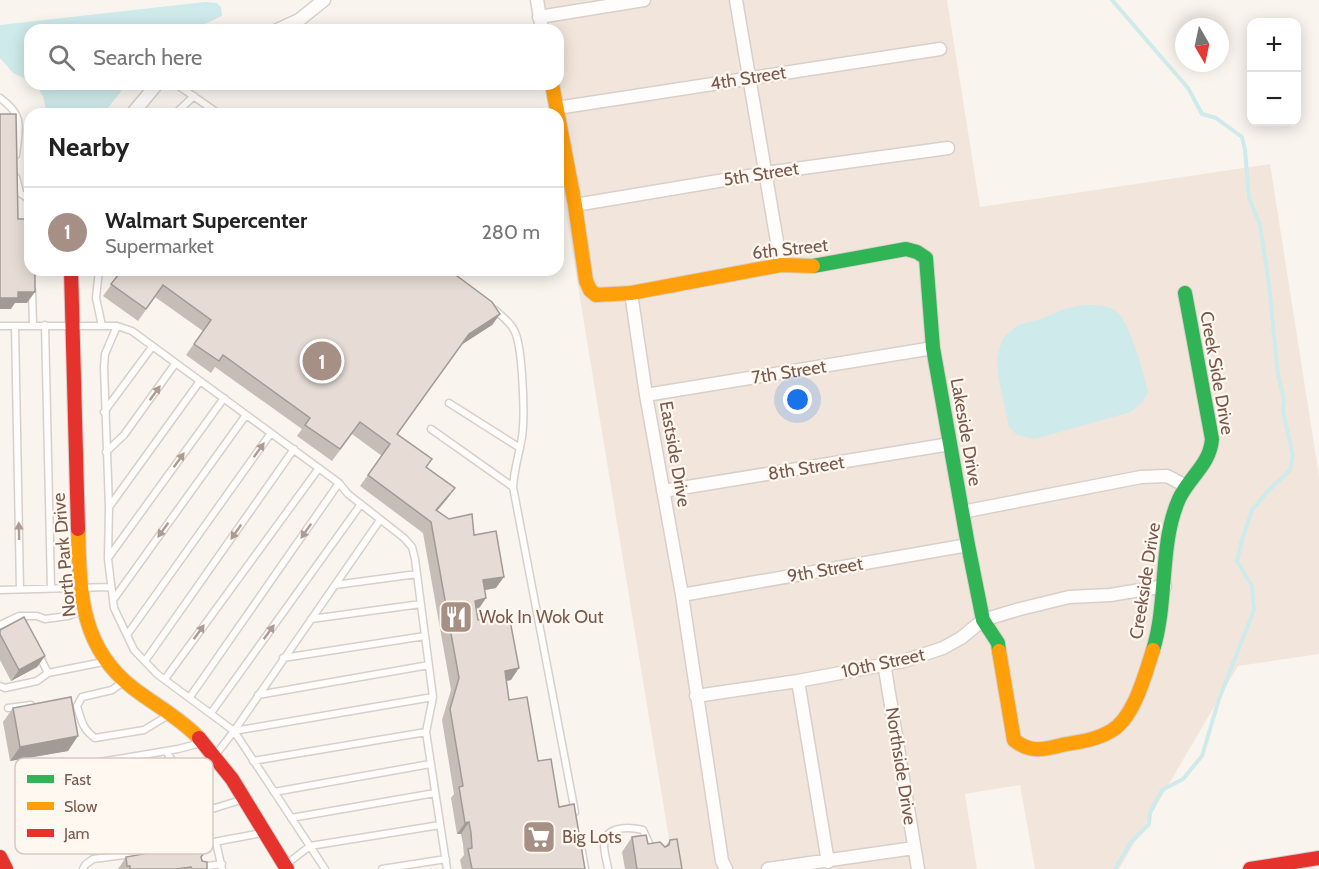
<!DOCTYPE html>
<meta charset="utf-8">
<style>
body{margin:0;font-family:Cabin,sans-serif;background:#f2f2f2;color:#222}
.controls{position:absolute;right:18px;top:18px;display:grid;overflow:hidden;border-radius:12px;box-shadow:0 3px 15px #0003}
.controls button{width:54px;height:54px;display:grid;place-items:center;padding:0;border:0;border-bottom:2px solid #e0e0e0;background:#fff;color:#222;font:30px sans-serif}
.compass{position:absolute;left:1175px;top:18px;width:54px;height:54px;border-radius:50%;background:#fff;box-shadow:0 3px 15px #0003;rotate:171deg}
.you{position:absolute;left:798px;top:400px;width:21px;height:21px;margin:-15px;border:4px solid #fff;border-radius:50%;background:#1a73e8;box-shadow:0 0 0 9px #1a73e833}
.badge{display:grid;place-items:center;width:39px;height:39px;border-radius:50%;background:#a68f85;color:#fff;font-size:20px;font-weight:700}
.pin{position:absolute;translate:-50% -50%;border:3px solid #fff;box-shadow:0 2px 6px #0006}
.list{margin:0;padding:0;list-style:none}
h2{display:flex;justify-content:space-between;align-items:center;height:78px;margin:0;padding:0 24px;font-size:26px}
h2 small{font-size:20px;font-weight:400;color:#767676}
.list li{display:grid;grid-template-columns:39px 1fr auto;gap:18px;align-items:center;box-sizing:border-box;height:90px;padding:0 24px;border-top:2px solid #e0e0e0}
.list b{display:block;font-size:22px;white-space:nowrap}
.list p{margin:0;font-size:20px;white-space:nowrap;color:#767676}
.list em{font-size:20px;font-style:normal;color:#767676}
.icon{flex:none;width:33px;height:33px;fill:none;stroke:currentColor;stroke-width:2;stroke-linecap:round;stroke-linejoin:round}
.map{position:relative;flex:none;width:1319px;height:869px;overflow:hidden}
.search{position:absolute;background:#fff;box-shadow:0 3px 15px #0003;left:24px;top:24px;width:540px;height:66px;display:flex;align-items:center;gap:15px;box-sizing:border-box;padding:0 21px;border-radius:18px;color:#767676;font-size:22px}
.panel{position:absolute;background:#fff;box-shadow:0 3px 15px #0003;left:24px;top:108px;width:540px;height:168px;border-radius:18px}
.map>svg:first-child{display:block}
.residential{fill:#f2e6dc}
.water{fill:#cfeaea}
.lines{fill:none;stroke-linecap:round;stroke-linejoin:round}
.stream{stroke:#cfeaea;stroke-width:4}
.lane-casing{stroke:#d8cfca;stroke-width:9}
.street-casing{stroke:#d8cfca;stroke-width:15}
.fast-casing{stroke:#d9cfca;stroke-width:16}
.slow-casing{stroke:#d9cfca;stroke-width:16}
.jam-casing{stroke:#d9cfca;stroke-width:16}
.lane{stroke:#fefdfc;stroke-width:6}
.street{stroke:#fefdfc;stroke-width:12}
.fast{stroke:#30b455;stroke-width:14}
.slow{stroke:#ff9f0a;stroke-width:14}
.jam{stroke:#e5322d;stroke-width:14}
.wall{fill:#c6bdb7}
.shaded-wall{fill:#a19a95}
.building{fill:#e6dcd5;stroke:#a19a95;stroke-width:1.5}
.oneway{fill:#ae9b92}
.labels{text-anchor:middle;stroke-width:4.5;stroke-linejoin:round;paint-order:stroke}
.street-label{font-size:18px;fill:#79594c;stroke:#fff8f1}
.poi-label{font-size:18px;fill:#79594c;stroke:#fff8f1;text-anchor:start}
.key{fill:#fff8f1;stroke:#d7c8c0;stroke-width:1.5}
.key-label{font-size:16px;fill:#79594c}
</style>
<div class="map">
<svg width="1319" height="869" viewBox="0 0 1319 869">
<rect width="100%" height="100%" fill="#f9f4ee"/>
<path class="residential" d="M531,0H947L980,207L1270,164L1319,476V654L1238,666L1119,869H1035L1020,785L965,794L977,869H674L558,165V30H536Z"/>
<path class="water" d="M205,2L217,3L221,7L222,16L192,30H30V81L13,73L0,58V25Z
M35,84H127L103,114H47L43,96Z
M1082,305C1093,305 1110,304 1118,313C1130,324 1145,376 1148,392L1142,403L1131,412L1035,439L1017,435L1009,427L998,376L997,357L1003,338L1018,325L1041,319L1064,309Z"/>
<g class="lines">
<path class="stream" d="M1112,0L1188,88L1202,114L1216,118L1242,137L1245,150L1249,198L1260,225L1269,285L1278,375L1284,400L1283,411L1293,456L1290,470L1267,492L1252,510L1242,540L1237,561L1252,586L1254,610L1219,699L1202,756L1183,779L1162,790L1150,813L1149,824L1131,842L1115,869"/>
<g class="lane-casing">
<path id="lane" d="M176,84L219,114
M0,98C25,116 19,127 16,155
M175,114L194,96
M16,177L20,193L30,200
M99,270L96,298L102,326
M32,290L33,325
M495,310C502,316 510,322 514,330C523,346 525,418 522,437C519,454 514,470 513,487L575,812
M45,325L51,588
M0,326H117L132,331L339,483L348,494L404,538L412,547L415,559L433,697L426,732L447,869
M15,326L20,589
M117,326L105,354L104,367L109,507L108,559L114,608L134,650L157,674L234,731L325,869
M449,403L520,448
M104,412L152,347
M431,429L513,487
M106,452L124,435L175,364
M109,507L200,381
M108,558L224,398
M335,585L417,574
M0,590L110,587
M113,600L246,415
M311,619L421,604
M0,625L19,616H37L45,619L68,616L83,610
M127,635L271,433
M39,655L48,673
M283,658L425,636
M145,661L294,449
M165,679L319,468
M123,682L112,690L82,697L77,706C81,720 83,730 95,738L144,730L167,716
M0,686L5,688L37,681L48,673L103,662
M258,695L429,665
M190,697L339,483
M8,708L31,705
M211,713L361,504
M234,731L433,697
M201,743L178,749L40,772L34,778V785L58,840L64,843L137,831L148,820L215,808L244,799
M166,751L203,810
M217,753L234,731L380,520
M137,756L152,819
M253,761L426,732
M56,770L61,792L64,796L184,779
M274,792L430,764
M291,818L435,793
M216,842L222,869
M198,845L262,833
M581,846L585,869
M288,863L310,846L440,825
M201,867L222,864
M83,869L85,865L93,859L179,848
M382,869L446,859
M608,869C607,861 604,853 604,845C605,825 630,827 643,830L652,850"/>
</g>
<g class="street-casing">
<path id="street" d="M537,0L542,30
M736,0L781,265
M539,17L644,0
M277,30L299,20L324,0
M557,108L940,49
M132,114L157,84
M575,205L766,173L948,148
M631,293L646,395L682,595L722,861L726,869
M646,395L933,348
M663,491L950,444
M962,512L1141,477L1167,476L1186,486
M682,595L968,545
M884,663L918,869
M798,681L828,862
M696,696L798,681L904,661L943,648L961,638L983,620L1020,609L1069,597L1110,595L1165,586
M768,869L914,848"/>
</g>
<g class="fast-casing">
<path id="fast" d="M813,266L906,249L917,252L926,258L933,348L968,545L983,620L998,643L999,651
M1153,650C1168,602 1159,544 1179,499C1189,477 1210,465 1212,439L1185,293"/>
</g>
<g class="slow-casing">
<path id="slow" d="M552,84L575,205L586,281L590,290L596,295L631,293L781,265L813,266
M78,529C80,591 79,646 133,688C155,705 180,718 199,738
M999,651L1014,740C1030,753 1043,750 1062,745C1079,742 1096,740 1111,731C1134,718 1145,675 1153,650"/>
</g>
<g class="jam-casing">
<path id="jam" d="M71,270L78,529
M199,738L232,779L287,869
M0,857L6,869
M1250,869L1319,858"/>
</g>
<use href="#lane" class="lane"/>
<use href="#street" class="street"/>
<use href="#fast" class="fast"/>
<use href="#slow" class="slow"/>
<use href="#jam" class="jam"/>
</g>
<path class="wall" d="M122,270L500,314L492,325L461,345L398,434L427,467L447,499L437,511L474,535L496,588L484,590L486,598L477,610L478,620L511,680L506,681L509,700L559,807L585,869H462L460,860L464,855L463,844L461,834H457L451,798L454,794L442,720L451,690L423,533L360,486L382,456L352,434L332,461L297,436L302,429L215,367L211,373L186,355L203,331L155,297L138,321L103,296Z
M0,630L45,656L37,667L11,681L0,660Z
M13,708L68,751L10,761L3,722Z
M73,806L132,827L68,837L65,817Z
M632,837L648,844L665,847L670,840L682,869H625L622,852Z
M205,852L201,858L207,869H118L126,857Z"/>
<path class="shaded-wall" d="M18,292H35L27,303H15L11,309H0V298Z
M500,314L492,325L461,345L469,334Z
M455,488L447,499L428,521L436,510Z
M504,577L496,588L475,592L483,580Z
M486,598L478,610L467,612L475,601Z
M45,656L37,667L11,681L19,670Z
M519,668L511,680L497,682L505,671Z
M78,736L68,751L10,761L20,747Z
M139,815L132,827L68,837L76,826Z
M469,822L461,834H457L465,823Z"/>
<path class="building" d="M0,114H16L18,219H30V270H35V292H18V298H0Z
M122,270H449L492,302L500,314L469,334L397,434L432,459L426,467L455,488L436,510L449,519L472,514L474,535L496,531L504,577L483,580L486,598L475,601L478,620L509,615L519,668L505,671L509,700L527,697L538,761L551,759L559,807L574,804L585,869H472L468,849L472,848L471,833L469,822L465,823L459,787L463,786L450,709L459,678L431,522L368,475L390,444L360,422L340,449L305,425L310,418L223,355L219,361L194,344L211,320L163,285L146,309L111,284Z
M24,617L45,656L19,670L0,634V630Z
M71,697L78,736L20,747L13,708Z
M646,835L648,844L660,842L665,847L669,845L670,840L677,839L682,869H637L632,837Z
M204,843L205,852L201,857L202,861L207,862V869H192L191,867L176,869H130V866H127L126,857Z"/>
<defs><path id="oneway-solid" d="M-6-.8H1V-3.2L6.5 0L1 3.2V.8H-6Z" transform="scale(1.5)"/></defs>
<g class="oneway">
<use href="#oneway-solid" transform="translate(155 393) rotate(-54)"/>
<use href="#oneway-solid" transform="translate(259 450) rotate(-54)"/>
<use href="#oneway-solid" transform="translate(179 460) rotate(-54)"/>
<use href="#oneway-solid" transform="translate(163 530) rotate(126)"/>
<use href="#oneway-solid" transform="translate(19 531) rotate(-91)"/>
<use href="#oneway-solid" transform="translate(306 531) rotate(125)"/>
<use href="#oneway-solid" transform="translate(236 532) rotate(125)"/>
<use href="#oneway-solid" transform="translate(199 632) rotate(-54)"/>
<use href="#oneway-solid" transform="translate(269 632) rotate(-54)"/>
</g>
<defs>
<g id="restaurant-square" transform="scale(1.725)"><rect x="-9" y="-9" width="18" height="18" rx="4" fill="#a68f85" stroke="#fff8f1"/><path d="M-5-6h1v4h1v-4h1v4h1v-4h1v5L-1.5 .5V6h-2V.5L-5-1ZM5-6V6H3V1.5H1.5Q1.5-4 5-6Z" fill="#fff"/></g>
<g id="supermarket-square" transform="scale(1.725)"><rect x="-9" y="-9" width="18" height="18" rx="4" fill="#a68f85" stroke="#fff8f1"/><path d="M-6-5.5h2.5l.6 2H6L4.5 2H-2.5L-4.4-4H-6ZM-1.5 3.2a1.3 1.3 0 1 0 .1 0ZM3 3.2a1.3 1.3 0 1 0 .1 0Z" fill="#fff"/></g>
</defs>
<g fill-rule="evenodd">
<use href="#restaurant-square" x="456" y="617"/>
<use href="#supermarket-square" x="539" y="837"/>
</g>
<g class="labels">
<g class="street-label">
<text transform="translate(748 78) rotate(-9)" y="6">4th Street</text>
<text transform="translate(761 174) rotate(-9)" y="6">5th Street</text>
<text transform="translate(790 249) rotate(-6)" y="6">6th Street</text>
<text transform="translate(789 372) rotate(-9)" y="6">7th Street</text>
<text transform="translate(1217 373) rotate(80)" y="6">Creek Side Drive</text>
<text transform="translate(966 432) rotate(80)" y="6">Lakeside Drive</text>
<text transform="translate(675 454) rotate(80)" y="6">Eastside Drive</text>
<text transform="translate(806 468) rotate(-9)" y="6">8th Street</text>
<text transform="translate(64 555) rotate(-95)" y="6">North Park Drive</text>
<text transform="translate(825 570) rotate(-10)" y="6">9th Street</text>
<text transform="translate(1145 581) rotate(-81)" y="6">Creekside Drive</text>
<text transform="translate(883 663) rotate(-12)" y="6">10th Street</text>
<text transform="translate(901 766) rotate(81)" y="6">Northside Drive</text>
</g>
<g class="poi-label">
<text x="479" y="623">Wok In Wok Out</text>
<text x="562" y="843">Big Lots</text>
</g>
</g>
<rect x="15" y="758" width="198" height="96" rx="9" class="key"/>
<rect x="27" y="775" width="27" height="8" fill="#30b455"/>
<rect x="27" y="802" width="27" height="8" fill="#ff9f0a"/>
<rect x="27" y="829" width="27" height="8" fill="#e5322d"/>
<g class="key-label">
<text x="64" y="785">Fast</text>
<text x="64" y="812">Slow</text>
<text x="64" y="839">Jam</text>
</g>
</svg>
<div class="controls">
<button>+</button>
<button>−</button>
</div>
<svg class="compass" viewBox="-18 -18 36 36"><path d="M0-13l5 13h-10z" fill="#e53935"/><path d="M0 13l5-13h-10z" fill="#767676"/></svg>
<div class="you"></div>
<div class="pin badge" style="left:322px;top:361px">1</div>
<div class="search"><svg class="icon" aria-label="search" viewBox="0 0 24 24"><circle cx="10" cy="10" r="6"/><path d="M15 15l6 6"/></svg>Search here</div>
<section class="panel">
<h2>Nearby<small></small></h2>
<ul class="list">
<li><span class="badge">1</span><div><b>Walmart Supercenter</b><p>Supermarket</p></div><em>280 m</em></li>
</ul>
</section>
</div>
